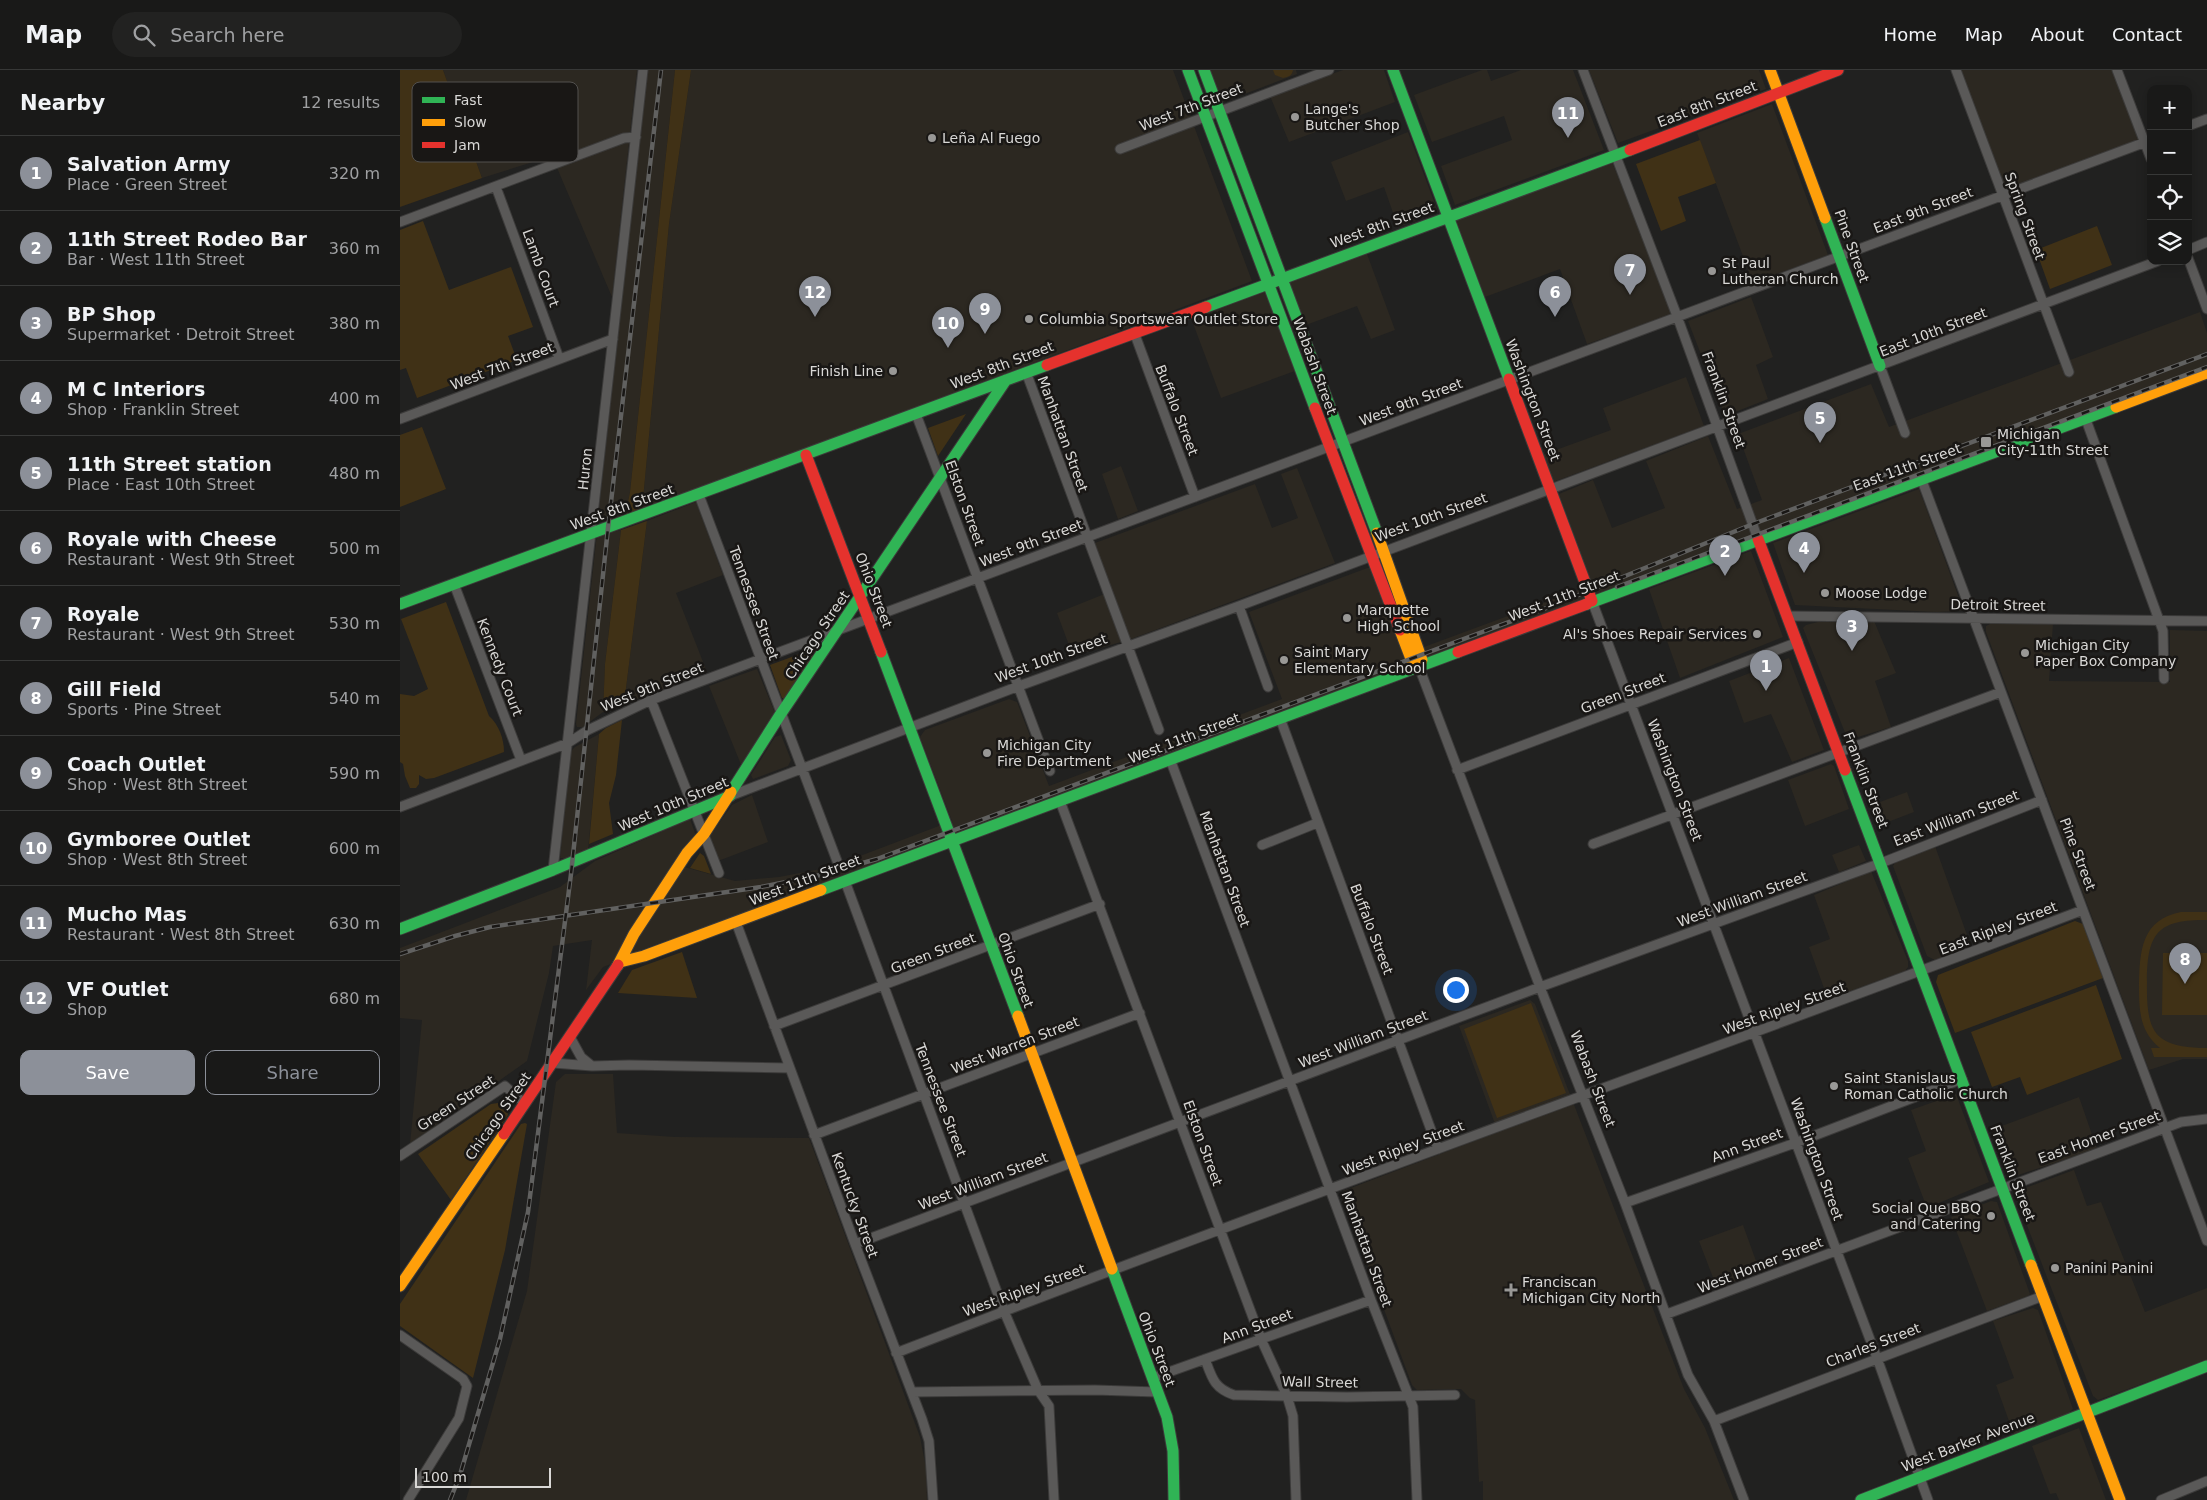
<!DOCTYPE html>
<meta charset="utf-8">
<style>
body{margin:0;font-family:"DejaVu Sans",sans-serif;background:#222221;color:#f1f3f6}
.controls{position:absolute;right:15px;top:15px;display:grid;overflow:hidden;border-radius:10px;box-shadow:0 2px 12px #0003}
.controls button{width:45px;height:45px;display:grid;place-items:center;padding:0;border:0;border-bottom:1px solid #373837;background:#191918;color:#f1f3f6;font:25px sans-serif}
.scale{position:absolute;left:15px;bottom:12px;width:136px;box-sizing:border-box;padding-left:5px;border:2px solid #d9d8d6;border-top:0;font-size:14px;line-height:18px;white-space:nowrap;color:#d9d8d6;-webkit-text-stroke:4px #191715;paint-order:stroke}
.you{position:absolute;left:1055px;top:919px;width:18px;height:18px;margin:-12px;border:4px solid #fff;border-radius:50%;background:#1a73e8;box-shadow:0 0 0 8px #1a73e833}
.badge{display:grid;place-items:center;width:32px;height:32px;border-radius:50%;background:#8c9099;color:#fff;font-size:16px;font-weight:700}
.pin{position:absolute;translate:-50% -41px;filter:drop-shadow(0 1px 2px #0008)}
.pin::after{content:'';position:absolute;top:26px;width:18px;height:15px;background:inherit;clip-path:polygon(0 0,100% 0,50% 100%)}
.list{margin:0;padding:0;list-style:none}
h2{display:flex;justify-content:space-between;align-items:center;height:65px;margin:0;padding:0 20px;font-size:21px}
h2 small{font-size:16px;font-weight:400;color:#9fa0a2}
.list li{display:grid;grid-template-columns:32px 1fr auto;gap:15px;align-items:center;box-sizing:border-box;height:75px;padding:0 20px;border-top:1px solid #373837}
.list b{display:block;font-size:19px;white-space:nowrap}
.list p{margin:0;font-size:16px;white-space:nowrap;color:#9fa0a2}
.list em{font-size:16px;font-style:normal;color:#9fa0a2}
.actions{display:flex;gap:10px;padding:15px 20px}
.actions a{flex:1;padding:11px 0;border:1px solid #8c9099;border-radius:10px;text-align:center;font-size:18px;color:#8c9099}
.actions .main{background:#8c9099;color:#fff}
.icon{flex:none;width:28px;height:28px;fill:none;stroke:currentColor;stroke-width:2;stroke-linecap:round;stroke-linejoin:round}
.map{position:relative;flex:none;width:1807px;height:1430px;overflow:hidden}
header{display:flex;align-items:center;gap:30px;box-sizing:border-box;height:70px;padding:0 25px;background:#191918;border-bottom:1px solid #373837}
header strong{font-size:24px}
nav{display:flex;gap:28px;margin-inline-start:auto;font-size:18px}
.search{width:350px;height:45px;background:#222221;display:flex;align-items:center;gap:12px;box-sizing:border-box;padding:0 18px;border-radius:28px;color:#9fa0a2;font-size:19px}
main{display:flex}
aside{flex:1;background:#191918}
.map>svg:first-child{display:block}
.built{fill:#2c2821}
.green{fill:#403116}
.lines{fill:none;stroke-linecap:round;stroke-linejoin:round}
.street-casing{stroke:#3c3b3a;stroke-width:11}
.fast-casing{stroke:#3c3b3a;stroke-width:13}
.slow-casing{stroke:#3c3b3a;stroke-width:13}
.jam-casing{stroke:#3c3b3a;stroke-width:13}
.street{stroke:#5a5958;stroke-width:9}
.fast{stroke:#30b455;stroke-width:11}
.slow{stroke:#ff9f0a;stroke-width:11}
.jam{stroke:#e5322d;stroke-width:11}
.rail-casing{stroke:#616160;stroke-width:4.5}
.rail{stroke:#191715;stroke-width:2.5;stroke-dasharray:8;stroke-linecap:butt}
.poi-dot{fill:#999896;stroke:#191715;stroke-width:2}
.labels{text-anchor:middle;stroke-width:5;stroke-linejoin:round;paint-order:stroke}
.street-label{font-size:14px;fill:#d9d8d6;stroke:#191715}
.poi-label{font-size:14px;fill:#d9d8d6;stroke:#191715;text-anchor:start}
.key{fill:#191715;stroke:#53514f;stroke-width:1}
.key-label{font-size:14px;fill:#d9d8d6}
</style>
<header>
<strong>Map</strong>
<div class="search"><svg class="icon" aria-label="search" viewBox="0 0 24 24"><circle cx="10" cy="10" r="6"/><path d="M15 15l6 6"/></svg>Search here</div>
<nav><a>Home</a><a>Map</a><a>About</a><a>Contact</a></nav>
</header>
<main>
<aside>
<h2>Nearby<small>12 results</small></h2>
<ul class="list">
<li><span class="badge">1</span><div><b>Salvation Army</b><p>Place · Green Street</p></div><em>320 m</em></li>
<li><span class="badge">2</span><div><b>11th Street Rodeo Bar</b><p>Bar · West 11th Street</p></div><em>360 m</em></li>
<li><span class="badge">3</span><div><b>BP Shop</b><p>Supermarket · Detroit Street</p></div><em>380 m</em></li>
<li><span class="badge">4</span><div><b>M C Interiors</b><p>Shop · Franklin Street</p></div><em>400 m</em></li>
<li><span class="badge">5</span><div><b>11th Street station</b><p>Place · East 10th Street</p></div><em>480 m</em></li>
<li><span class="badge">6</span><div><b>Royale with Cheese</b><p>Restaurant · West 9th Street</p></div><em>500 m</em></li>
<li><span class="badge">7</span><div><b>Royale</b><p>Restaurant · West 9th Street</p></div><em>530 m</em></li>
<li><span class="badge">8</span><div><b>Gill Field</b><p>Sports · Pine Street</p></div><em>540 m</em></li>
<li><span class="badge">9</span><div><b>Coach Outlet</b><p>Shop · West 8th Street</p></div><em>590 m</em></li>
<li><span class="badge">10</span><div><b>Gymboree Outlet</b><p>Shop · West 8th Street</p></div><em>600 m</em></li>
<li><span class="badge">11</span><div><b>Mucho Mas</b><p>Restaurant · West 8th Street</p></div><em>630 m</em></li>
<li><span class="badge">12</span><div><b>VF Outlet</b><p>Shop</p></div><em>680 m</em></li>
</ul>
<div class="actions"><a class="main">Save</a><a>Share</a></div>
</aside>
<div class="map">
<svg width="1807" height="1430" viewBox="0 0 1807 1430">
<rect width="100%" height="100%" fill="#212120"/>
<path class="built" d="M43,0H237L212,227L152,86L82,108Z
M247,0H275L230,422L225,446L201,452L198,448Z
M291,0H773L852,211L242,440L269,154Z
M809,0H896L897,4L821,33Z
M943,0H984L995,32L889,72L870,26Z
M1082,0H1087L1091,11L1121,0H1173L1204,80L1055,135L1041,96L1112,70L1104,46L1032,72L1014,25Z
M1189,0H1359L1366,19L1218,73Z
M1558,0H1713L1739,70L1603,120Z
M1372,34L1428,185L1353,213L1297,63Z
M1008,62L1038,142L998,157L984,117L946,131L931,92Z
M1212,92L1273,244L1187,274L1160,199L1085,227L1056,150Z
M967,184L995,260L971,269L957,236L906,255L888,213Z
M865,222L895,301L821,328L791,248Z
M1351,227L1373,287L1356,295L1368,329L1325,346L1288,251Z
M1800,242L1807,263V301L203,897L186,920L192,870L153,876L149,903L127,991L10,1074L22,950L0,948V878L160,817L195,791L290,749L296,766L277,795L335,811L379,807L431,797L552,751L520,667L525,660L609,629L617,632L649,716L882,629L849,542L970,497L1005,584L1192,515L1159,424L1193,410L1212,458L1265,438L1246,391L1308,366L1337,439L1362,430L1338,364L1471,314L1489,357Z
M1286,307L1304,356L1153,412L1142,385L1211,360L1203,338Z
M721,396L738,441L718,449L702,404Z
M897,398L935,493L731,569L673,586L657,543L712,521L695,473L855,414L872,458L898,448L881,404Z
M1519,419L1563,539L1559,541L1536,542L1395,535L1373,473Z
M296,432L323,505L276,523L307,602L224,634L247,451Z
M221,460L205,594L203,642L183,657H177L176,654L196,472L197,466Z
M1351,481L1383,567L1280,608L1249,519Z
M1474,551L1496,603L1475,611L1491,657L1448,670L1403,558L1406,555L1418,552Z
M1592,553L1653,554L1649,611L1770,612V560L1807,561V989H1783L1749,1000L1586,562V556Z
M1389,588L1424,680L1392,692L1371,644L1344,653L1329,611Z
M357,599L375,643L342,697L309,616Z
M199,664L188,781L168,788H160L171,681L175,677Z
M381,665L391,690L388,696L353,709L351,705L375,667Z
M1431,694L1434,696L1449,739L1405,756L1388,710Z
M1507,722L1514,742L1480,755L1472,735Z
M352,725L368,772L318,791L309,767L332,735Z
M1459,775L1466,791L1439,802L1432,785Z
M1535,776L1571,876L1535,890L1527,886L1493,796L1497,790Z
M1471,801L1508,891V897L1505,901L1428,929L1409,877L1430,869L1414,825Z
M1130,930L1135,934L1284,1319L1305,1358L1334,1430H1083V1411L1079,1412L1075,1330L1070,1328L1061,1319L1017,1320L1012,1315L942,1126L943,1121L1098,1062L1059,956Z
M165,1004H213L217,1063L275,1067L409,1068L520,1367L526,1398L527,1430H66L127,1221L156,1012Z
M1556,1024L1589,1112L1527,1138L1508,1088L1526,1081L1511,1040Z
M1679,1027L1697,1079L1612,1107L1608,1105L1591,1060Z
M1674,1100L1687,1136L1701,1132L1745,1242L1807,1218V1290L1698,1330L1693,1326L1616,1127L1617,1121Z
M1591,1131L1597,1132L1630,1224L1628,1226L1587,1241L1551,1147Z
M1343,1155L1360,1202L1317,1218L1299,1171Z
M1633,1238L1638,1240L1673,1339L1664,1347L1614,1365L1596,1315L1614,1308L1593,1251Z
M1679,1358L1706,1430H1659L1656,1423L1650,1424L1632,1376Z"/>
<path class="green" d="M0,0H43L82,108L0,137Z
M275,0H291L269,154L242,440L225,446L230,422Z
M873,0H893C892,6 888,7 883,8L875,5Z
M1300,70L1316,113L1278,127L1286,151L1261,161L1236,94Z
M23,151L49,220L111,197L133,257L108,266L117,290L17,328L6,298L0,300V160Z
M1697,156L1712,195L1650,219L1636,180Z
M566,344L538,386L528,358Z
M22,357L46,419L0,437V365Z
M247,451L224,634L203,642L205,594L221,460Z
M46,532L89,646C99,655 104,669 104,682L34,708L26,709L19,705V714L16,718H10L5,706L3,694L0,692V624L14,626L28,619L1,549Z
M416,578L418,581L386,628H382L370,595Z
M222,650L216,705L209,733L213,764L189,774L199,664L206,658Z
M300,783L304,786L311,804L290,798Z
M1781,842H1807V850C1757,849 1747,864 1747,912C1746,962 1754,978 1807,978V987H1754L1751,978H1760C1739,961 1739,939 1739,914C1740,881 1741,850 1781,842Z
M1675,851L1683,854L1703,908L1555,963L1536,912L1538,905Z
M282,882L297,928L218,923L232,900Z
M1763,883H1807V945H1762Z
M1696,915L1722,989L1627,1025L1620,1007L1592,1017L1571,962Z
M1131,933L1166,1023L1097,1048L1064,959Z
M98,1033L107,1040L108,1045L51,1130L18,1084L91,1034Z
M125,1053L127,1054L105,1180L73,1308L0,1256V1234L121,1054Z"/>
<g class="lines">
<g class="street-casing">
<path id="street" d="M1183,0L1277,246L1358,469
M1556,0L1669,302
M1717,0L1751,89
M1788,56L1807,49
M720,79L929,0
M96,117L159,288
M0,152L224,68L236,67
M1788,180L1807,172
M1788,188L1807,239
M734,262L795,427
M1480,296L1505,363
M626,302L759,660
M516,344L650,701
M1685,347L1763,561L1764,609
M0,349L213,269
M1521,408L1807,1171
M299,425L437,791
M54,514L121,690
M1192,531L1477,1288L1528,1430
M839,536L868,617
M1388,546L1807,551
M1019,597L1140,917L1225,1133L1288,1305L1314,1351L1344,1430
M251,630L319,803
M880,648L1038,1079
M770,689L971,1230L1013,1337L1017,1430
M1057,700L1398,572
M330,726L619,616L839,536L1758,191
M660,731L861,1269L887,1326L893,1346L896,1430
M0,737L168,673L188,660L251,630L1751,70
M1193,774L1601,622
M862,775L917,753
M153,800L243,0
M445,811L604,1241L638,1320L649,1336L654,1430
M336,852L455,1174L522,1349L529,1371L533,1430
M374,956L700,834
M170,967L181,987L192,996
M153,993L192,996L229,995L390,998
M414,1065L740,943
M0,1086L105,1016L124,1033
M1225,1133L1395,1073L1562,1009
M455,1174L1140,917L1481,793L1642,730
M1267,1244L1765,1058L1781,1052L1807,1049
M0,1265L63,1309L67,1316L59,1348L8,1430
M496,1283C890,1130 1288,989 1683,840
M805,1289C812,1308 814,1318 834,1325L947,1327L1055,1325
M752,1308L971,1230
M512,1322L695,1320L757,1322
M1314,1351L1643,1226
M1761,1430L1807,1411"/>
</g>
<g class="fast-casing">
<path id="fast" d="M788,0L915,338
M804,0L977,463
M993,0L1109,309
M1425,148L1480,296
M806,237L1230,80
M0,534L647,295
M1187,534L1716,337
M481,582L618,946
M1445,700L1631,1195
M331,722L380,645L606,310
M421,820L1058,582
M0,859L153,800L330,726
M712,1199L767,1347L773,1381L774,1430
M1461,1430L1807,1296"/>
</g>
<g class="slow-casing">
<path id="slow" d="M1370,0L1425,148
M1716,337L1807,303
M977,463L1022,590L1019,597L1013,594L1000,560
M220,892L244,886L421,820
M218,895L234,864L287,783L304,764L331,722
M618,946L712,1199
M1631,1195L1720,1430
M0,1216L104,1064"/>
</g>
<g class="jam-casing">
<path id="jam" d="M1230,80L1438,0
M647,295L806,237
M1109,309L1192,531
M915,338L1000,560
M406,385L481,582
M1358,469L1445,700
M1058,582L1187,534
M104,1064L218,895"/>
</g>
<use href="#street" class="street"/>
<use href="#fast" class="fast"/>
<use href="#slow" class="slow"/>
<use href="#jam" class="jam"/>
<g class="rail-casing">
<path id="rail" d="M1217,517L1807,297
M0,884L55,866L90,857L361,817L416,806L477,789L1149,537L1353,454L1807,284
M50,1430L60,1405L100,1269L128,1142L171,804L208,458L261,0"/>
</g>
<use href="#rail" class="rail"/>
</g>
<g class="poi-dot">
<circle cx="895" cy="47" r="5"/>
<circle cx="532" cy="68" r="5"/>
<circle cx="1312" cy="201" r="5"/>
<circle cx="629" cy="249" r="5"/>
<circle cx="493" cy="301" r="5"/>
<rect x="1580" y="366" width="12" height="12" rx="2.5"/>
<circle cx="1425" cy="523" r="5"/>
<circle cx="947" cy="548" r="5"/>
<circle cx="1357" cy="564" r="5"/>
<circle cx="1625" cy="583" r="5"/>
<circle cx="884" cy="590" r="5"/>
<circle cx="587" cy="683" r="5"/>
<circle cx="1434" cy="1016" r="5"/>
<circle cx="1591" cy="1146" r="5"/>
<circle cx="1655" cy="1198" r="5"/>
<path d="M1108.5 1212.5h5v5h5v5h-5v5h-5v-5h-5v-5h5z"/>
</g>
<g class="labels">
<g class="street-label">
<text transform="translate(1307 34) rotate(-21)" y="5">East 8th Street</text>
<text transform="translate(791 37) rotate(-21)" y="5">West 7th Street</text>
<text transform="translate(1523 140) rotate(-21)" y="5">East 9th Street</text>
<text transform="translate(1625 146) rotate(70)" y="5">Spring Street</text>
<text transform="translate(982 155) rotate(-20)" y="5">West 8th Street</text>
<text transform="translate(1452 176) rotate(70)" y="5">Pine Street</text>
<text transform="translate(141 198) rotate(70)" y="5">Lamb Court</text>
<text transform="translate(1533 262) rotate(-21)" y="5">East 10th Street</text>
<text transform="translate(602 295) rotate(-21)" y="5">West 8th Street</text>
<text transform="translate(102 296) rotate(-21)" y="5">West 7th Street</text>
<text transform="translate(915 296) rotate(70)" y="5">Wabash Street</text>
<text transform="translate(1133 330) rotate(69)" y="5">Washington Street</text>
<text transform="translate(1324 330) rotate(70)" y="5">Franklin Street</text>
<text transform="translate(1011 332) rotate(-21)" y="5">West 9th Street</text>
<text transform="translate(777 340) rotate(69)" y="5">Buffalo Street</text>
<text transform="translate(663 364) rotate(70)" y="5">Manhattan Street</text>
<text transform="translate(1507 397) rotate(-20)" y="5">East 11th Street</text>
<text transform="translate(185 399) rotate(-84)" y="5">Huron</text>
<text transform="translate(565 433) rotate(70)" y="5">Elston Street</text>
<text transform="translate(222 437) rotate(-20)" y="5">West 8th Street</text>
<text transform="translate(1031 447) rotate(-20)" y="5">West 10th Street</text>
<text transform="translate(631 473) rotate(-21)" y="5">West 9th Street</text>
<text transform="translate(474 520) rotate(69)" y="5">Ohio Street</text>
<text transform="translate(1164 526) rotate(-21)" y="5">West 11th Street</text>
<text transform="translate(354 533) rotate(70)" y="5">Tennessee Street</text>
<text transform="translate(1598 535) rotate(1)" y="5">Detroit Street</text>
<text transform="translate(417 565) rotate(-56)" y="5">Chicago Street</text>
<text transform="translate(651 588) rotate(-20)" y="5">West 10th Street</text>
<text transform="translate(100 597) rotate(69)" y="5">Kennedy Court</text>
<text transform="translate(252 617) rotate(-22)" y="5">West 9th Street</text>
<text transform="translate(1223 623) rotate(-21)" y="5">Green Street</text>
<text transform="translate(784 668) rotate(-21)" y="5">West 11th Street</text>
<text transform="translate(1275 710) rotate(69)" y="5">Washington Street</text>
<text transform="translate(1466 710) rotate(69)" y="5">Franklin Street</text>
<text transform="translate(273 734) rotate(-23)" y="5">West 10th Street</text>
<text transform="translate(1556 748) rotate(-21)" y="5">East William Street</text>
<text transform="translate(1678 784) rotate(69)" y="5">Pine Street</text>
<text transform="translate(825 799) rotate(70)" y="5">Manhattan Street</text>
<text transform="translate(405 810) rotate(-21)" y="5">West 11th Street</text>
<text transform="translate(1342 829) rotate(-20)" y="5">West William Street</text>
<text transform="translate(1598 858) rotate(-21)" y="5">East Ripley Street</text>
<text transform="translate(972 859) rotate(69)" y="5">Buffalo Street</text>
<text transform="translate(533 883) rotate(-21)" y="5">Green Street</text>
<text transform="translate(616 900) rotate(70)" y="5">Ohio Street</text>
<text transform="translate(1384 938) rotate(-20)" y="5">West Ripley Street</text>
<text transform="translate(963 969) rotate(-21)" y="5">West William Street</text>
<text transform="translate(615 975) rotate(-21)" y="5">West Warren Street</text>
<text transform="translate(1193 1009) rotate(69)" y="5">Wabash Street</text>
<text transform="translate(541 1030) rotate(69)" y="5">Tennessee Street</text>
<text transform="translate(56 1033) rotate(-33)" y="5">Green Street</text>
<text transform="translate(98 1046) rotate(-55)" y="5">Chicago Street</text>
<text transform="translate(1699 1067) rotate(-20)" y="5">East Homer Street</text>
<text transform="translate(803 1073) rotate(70)" y="5">Elston Street</text>
<text transform="translate(1347 1075) rotate(-20)" y="5">Ann Street</text>
<text transform="translate(1003 1078) rotate(-21)" y="5">West Ripley Street</text>
<text transform="translate(1417 1089) rotate(70)" y="5">Washington Street</text>
<text transform="translate(1613 1103) rotate(69)" y="5">Franklin Street</text>
<text transform="translate(583 1111) rotate(-21)" y="5">West William Street</text>
<text transform="translate(455 1135) rotate(70)" y="5">Kentucky Street</text>
<text transform="translate(967 1179) rotate(70)" y="5">Manhattan Street</text>
<text transform="translate(1360 1195) rotate(-21)" y="5">West Homer Street</text>
<text transform="translate(624 1220) rotate(-20)" y="5">West Ripley Street</text>
<text transform="translate(857 1256) rotate(-20)" y="5">Ann Street</text>
<text transform="translate(1473 1275) rotate(-21)" y="5">Charles Street</text>
<text transform="translate(757 1279) rotate(69)" y="5">Ohio Street</text>
<text transform="translate(920 1312) rotate(1)" y="5">Wall Street</text>
<text transform="translate(1568 1372) rotate(-21)" y="5">West Barker Avenue</text>
</g>
<g class="poi-label">
<text x="905" y="44">Lange's<tspan x="905" dy="16">Butcher Shop</tspan></text>
<text x="542" y="73">Leña Al Fuego</text>
<text x="1322" y="198">St Paul<tspan x="1322" dy="16">Lutheran Church</tspan></text>
<text x="639" y="254">Columbia Sportswear Outlet Store</text>
<text x="483" y="306" text-anchor="end">Finish Line</text>
<text x="1597" y="369">Michigan<tspan x="1597" dy="16">City-11th Street</tspan></text>
<text x="1435" y="528">Moose Lodge</text>
<text x="957" y="545">Marquette<tspan x="957" dy="16">High School</tspan></text>
<text x="1347" y="569" text-anchor="end">Al's Shoes Repair Services</text>
<text x="1635" y="580">Michigan City<tspan x="1635" dy="16">Paper Box Company</tspan></text>
<text x="894" y="587">Saint Mary<tspan x="894" dy="16">Elementary School</tspan></text>
<text x="597" y="680">Michigan City<tspan x="597" dy="16">Fire Department</tspan></text>
<text x="1444" y="1013">Saint Stanislaus<tspan x="1444" dy="16">Roman Catholic Church</tspan></text>
<text x="1581" y="1143" text-anchor="end">Social Que BBQ<tspan x="1581" dy="16">and Catering</tspan></text>
<text x="1665" y="1203">Panini Panini</text>
<text x="1122" y="1217">Franciscan<tspan x="1122" dy="16">Michigan City North</tspan></text>
</g>
</g>
<rect x="12" y="12" width="166" height="80" rx="8" class="key"/>
<rect x="22" y="27" width="23" height="6" fill="#30b455"/>
<rect x="22" y="49" width="23" height="7" fill="#ff9f0a"/>
<rect x="22" y="72" width="23" height="6" fill="#e5322d"/>
<g class="key-label">
<text x="54" y="35">Fast</text>
<text x="54" y="57">Slow</text>
<text x="54" y="80">Jam</text>
</g>
</svg>
<div class="controls">
<button>+</button>
<button>−</button>
<button><svg class="icon" aria-label="locate" viewBox="0 0 24 24"><circle cx="12" cy="12" r="6"/><path d="M12 2v4M12 18v4M2 12h4M18 12h4"/></svg></button>
<button><svg class="icon" aria-label="layers" viewBox="0 0 24 24"><path d="M12 4l9 5-9 5-9-5zM3 14l9 5 9-5"/></svg></button>
</div>
<div class="scale">100 m</div>
<div class="you"></div>
<div class="pin badge" style="left:1366px;top:621px">1</div>
<div class="pin badge" style="left:1325px;top:506px">2</div>
<div class="pin badge" style="left:1452px;top:581px">3</div>
<div class="pin badge" style="left:1404px;top:503px">4</div>
<div class="pin badge" style="left:1420px;top:373px">5</div>
<div class="pin badge" style="left:1155px;top:247px">6</div>
<div class="pin badge" style="left:1230px;top:225px">7</div>
<div class="pin badge" style="left:1785px;top:914px">8</div>
<div class="pin badge" style="left:585px;top:264px">9</div>
<div class="pin badge" style="left:548px;top:278px">10</div>
<div class="pin badge" style="left:1168px;top:68px">11</div>
<div class="pin badge" style="left:415px;top:247px">12</div>
</div>
</main>
